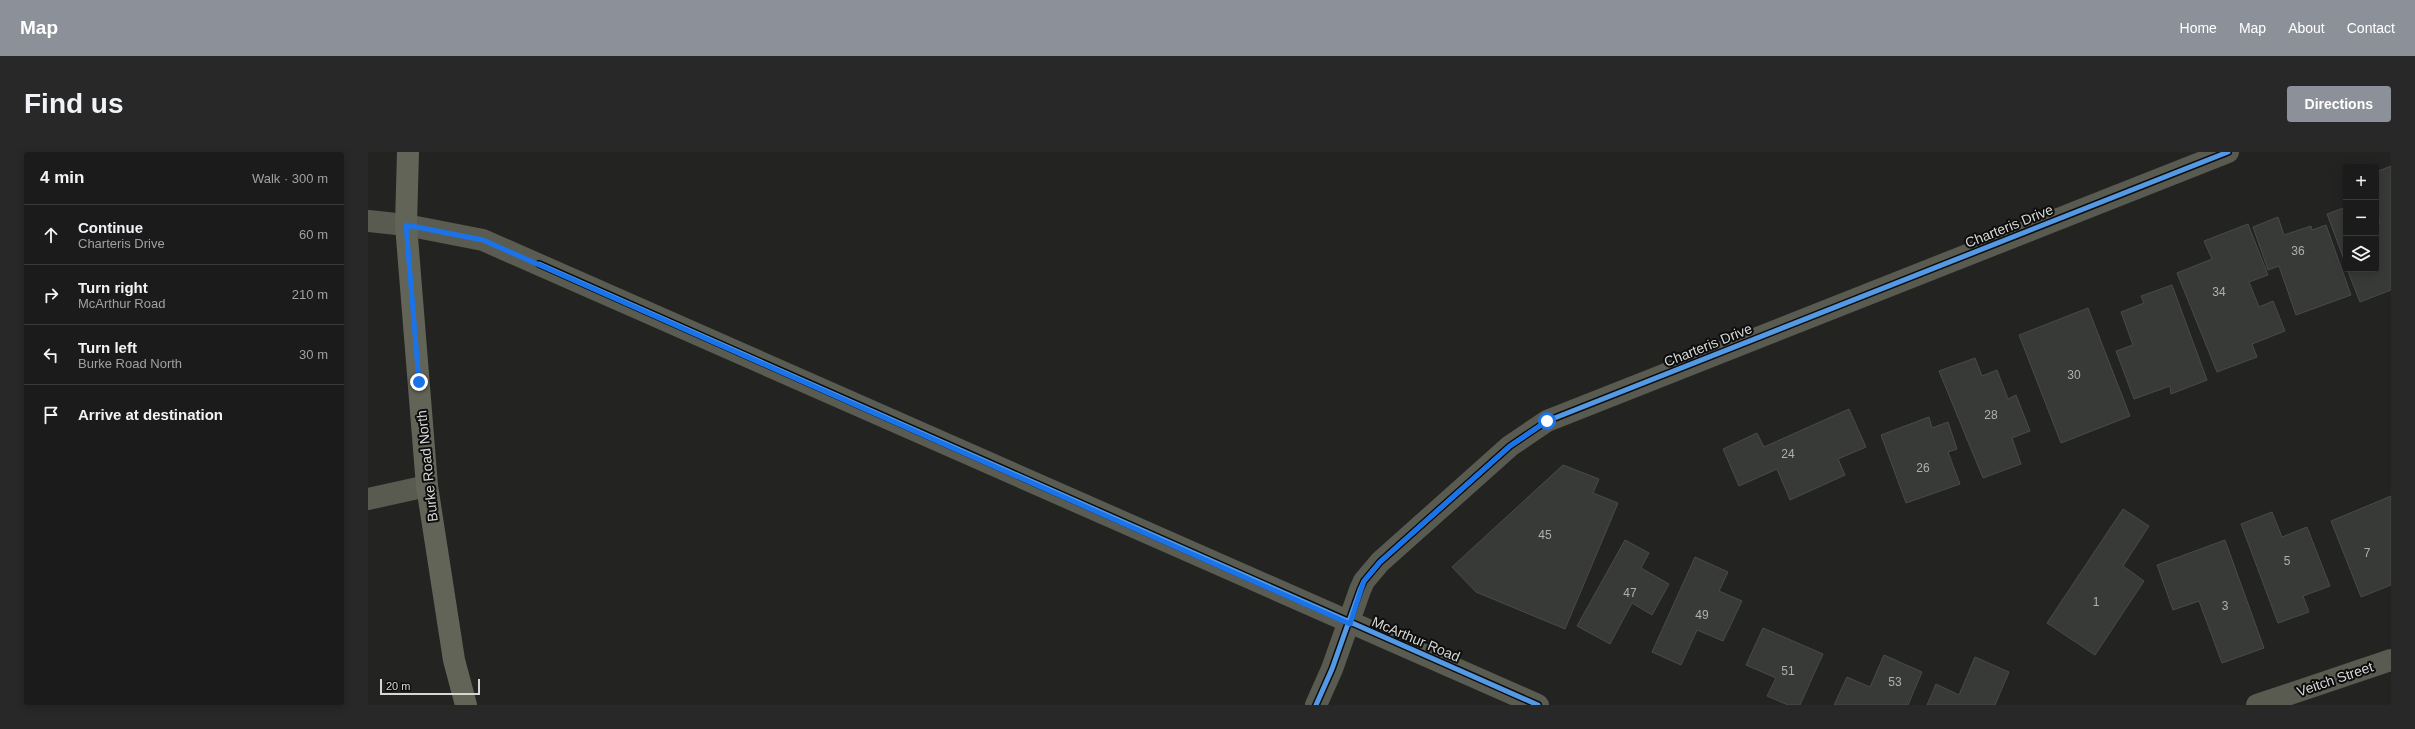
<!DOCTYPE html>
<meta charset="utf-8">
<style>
body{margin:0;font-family:Arial,sans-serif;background:#272827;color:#f1f3f6}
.controls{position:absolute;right:12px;top:12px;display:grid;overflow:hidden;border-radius:4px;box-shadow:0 2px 10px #0003}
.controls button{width:36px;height:36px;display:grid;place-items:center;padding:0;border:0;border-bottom:1px solid #383939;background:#1a1b1a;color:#f1f3f6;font:20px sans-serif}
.scale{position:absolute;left:12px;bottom:10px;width:100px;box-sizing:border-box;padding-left:4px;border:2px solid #d6d7d5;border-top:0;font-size:11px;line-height:14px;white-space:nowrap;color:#d6d7d5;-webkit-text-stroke:3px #0c0d0c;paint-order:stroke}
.stop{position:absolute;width:12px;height:12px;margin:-9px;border:3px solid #1a73e8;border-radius:50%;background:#fff}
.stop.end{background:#1a73e8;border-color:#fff;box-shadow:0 1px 4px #0008}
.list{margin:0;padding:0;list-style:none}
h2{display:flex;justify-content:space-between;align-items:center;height:52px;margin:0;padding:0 16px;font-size:17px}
h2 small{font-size:13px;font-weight:400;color:#9fa1a2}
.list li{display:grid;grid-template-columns:26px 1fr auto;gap:12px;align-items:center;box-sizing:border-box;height:60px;padding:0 16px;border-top:1px solid #383939}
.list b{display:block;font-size:15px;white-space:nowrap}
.list p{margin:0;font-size:13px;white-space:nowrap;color:#9fa1a2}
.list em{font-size:13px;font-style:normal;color:#9fa1a2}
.icon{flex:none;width:22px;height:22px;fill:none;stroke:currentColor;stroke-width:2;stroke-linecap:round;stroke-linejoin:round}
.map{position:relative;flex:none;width:2023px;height:553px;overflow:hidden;border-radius:4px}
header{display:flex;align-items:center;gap:24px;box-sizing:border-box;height:56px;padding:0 20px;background:#8c9099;color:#fff}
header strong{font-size:19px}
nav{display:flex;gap:22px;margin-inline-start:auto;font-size:14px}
.intro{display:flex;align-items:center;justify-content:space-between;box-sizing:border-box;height:96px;padding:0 24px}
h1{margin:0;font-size:28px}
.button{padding:10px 18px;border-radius:4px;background:#8c9099;color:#fff;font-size:14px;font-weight:700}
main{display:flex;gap:24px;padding:0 24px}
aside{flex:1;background:#1a1b1a;border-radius:4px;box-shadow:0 2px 10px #0003}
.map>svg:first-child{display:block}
.building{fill:#383a38;stroke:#494a49}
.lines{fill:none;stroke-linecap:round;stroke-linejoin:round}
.street{stroke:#595a50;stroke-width:22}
.secondary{stroke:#5a5c51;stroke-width:22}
.primary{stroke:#626458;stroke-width:22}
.cycleway-casing{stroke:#0c0d0c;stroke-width:8}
.cycleway{stroke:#5399e6;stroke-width:5}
.route{stroke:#1a73e8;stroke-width:5}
.labels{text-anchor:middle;stroke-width:4;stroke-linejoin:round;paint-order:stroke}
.number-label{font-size:12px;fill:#aeb0ae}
.street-label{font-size:14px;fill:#d6d7d5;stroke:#0c0d0c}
</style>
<header>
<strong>Map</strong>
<nav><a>Home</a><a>Map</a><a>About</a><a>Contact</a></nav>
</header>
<div class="intro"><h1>Find us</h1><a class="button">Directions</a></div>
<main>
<aside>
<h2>4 min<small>Walk · 300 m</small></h2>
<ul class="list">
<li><svg class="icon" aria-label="ahead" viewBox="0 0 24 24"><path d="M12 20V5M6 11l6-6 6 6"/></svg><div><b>Continue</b><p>Charteris Drive</p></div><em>60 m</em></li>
<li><svg class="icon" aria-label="right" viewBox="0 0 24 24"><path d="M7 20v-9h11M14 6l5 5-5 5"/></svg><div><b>Turn right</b><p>McArthur Road</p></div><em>210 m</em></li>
<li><svg class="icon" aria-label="left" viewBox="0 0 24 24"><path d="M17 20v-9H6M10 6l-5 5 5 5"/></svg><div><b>Turn left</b><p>Burke Road North</p></div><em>30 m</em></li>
<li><svg class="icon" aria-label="arrive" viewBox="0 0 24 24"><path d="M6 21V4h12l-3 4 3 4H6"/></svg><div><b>Arrive at destination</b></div></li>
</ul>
</aside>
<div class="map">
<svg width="2023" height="553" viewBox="0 0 2023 553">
<rect width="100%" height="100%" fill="#232422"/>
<path class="building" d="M2023,14V138L1992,150L1979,117H2008V72L2012,71L2008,60V20Z
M1978,55V113L1959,62Z
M1910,65L1916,83L1943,74L1944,78L1958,73L1983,143L1928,163L1911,114L1900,118L1885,75Z
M1880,72L1900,123L1881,130L1891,155L1905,149L1917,179L1884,192L1889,205L1849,220L1809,121L1844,107L1836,89Z
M1804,133L1839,228L1803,242L1802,234L1766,247L1748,199L1765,193L1753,160L1776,151L1773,144Z
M1720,156L1762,264L1693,291L1651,183Z
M1607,206L1614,224L1629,218L1640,247L1648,243L1662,279L1644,286L1653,312L1615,326L1571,219Z
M1481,257L1498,295L1470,307L1477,323L1422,348L1409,317L1371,334L1355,297L1389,281L1396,295Z
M1561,265L1564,276L1580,270L1589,297L1580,300L1592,332L1538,351L1513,283Z
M1195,313L1231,327L1225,341L1250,351L1197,477L1108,440L1084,415Z
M2023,344V433L1993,445L1963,369Z
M1755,357L1781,374L1755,414L1776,429L1727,503L1679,471Z
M1904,360L1914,385L1939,375L1962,434L1935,444L1941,460L1910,471L1873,372Z
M1257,388L1281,401L1273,416L1301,432L1284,463L1264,451L1242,492L1209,474Z
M1857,388L1896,496L1854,511L1831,449L1805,458L1789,413Z
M1327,405L1360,420L1351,439L1374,449L1355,489L1329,478L1313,513L1284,500Z
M1395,476L1455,502L1432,553H1420L1399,544L1408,526L1378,513Z
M1516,503L1554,520L1540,553H1466L1479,525L1502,535Z
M1607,505L1641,520L1627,553H1559L1568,532L1591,543Z"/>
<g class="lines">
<path class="street" d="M0,69L38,73
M0,347L59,334
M948,553L964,517L992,438L996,429L1012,410L1142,294L1179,269L1860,0
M1889,553L2023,508"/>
<path class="secondary" d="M38,73L115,88L1170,553"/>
<path class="primary" d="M40,0L38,73L59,334L86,508L98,553"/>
<g class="cycleway-casing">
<path id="cycleway" d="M171,112L1170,553
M948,553L964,517L992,438L996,429L1012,410L1142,294L1179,269L1860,0"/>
</g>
<use href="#cycleway" class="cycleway"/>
</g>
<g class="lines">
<path class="route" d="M51,230L38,73L115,88L982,472L996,429L1012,410L1142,294L1179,269"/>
</g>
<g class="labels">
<g class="number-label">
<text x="1930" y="103">36</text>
<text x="1851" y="144">34</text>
<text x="1706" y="227">30</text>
<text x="1623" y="267">28</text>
<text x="1420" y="306">24</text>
<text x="1555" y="320">26</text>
<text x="1177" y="387">45</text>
<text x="1999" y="405">7</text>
<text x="1919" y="413">5</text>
<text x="1262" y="445">47</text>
<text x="1728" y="454">1</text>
<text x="1857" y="458">3</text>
<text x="1334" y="467">49</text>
<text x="1420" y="523">51</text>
<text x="1527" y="534">53</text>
</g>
<g class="street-label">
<text transform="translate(1641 74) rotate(-22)" y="5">Charteris Drive</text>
<text transform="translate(1340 193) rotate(-22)" y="5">Charteris Drive</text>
<text transform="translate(59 314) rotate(-96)" y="5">Burke Road North</text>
<text transform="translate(1048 487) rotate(23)" y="5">McArthur Road</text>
<text transform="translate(1967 527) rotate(-19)" y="5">Veitch Street</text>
</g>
</g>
</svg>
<div class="controls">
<button>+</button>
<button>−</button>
<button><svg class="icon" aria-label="layers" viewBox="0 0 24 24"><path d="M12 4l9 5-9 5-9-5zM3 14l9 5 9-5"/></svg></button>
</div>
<div class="scale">20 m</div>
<div class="stop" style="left:1179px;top:269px"></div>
<div class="stop end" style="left:51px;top:230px"></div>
</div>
</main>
